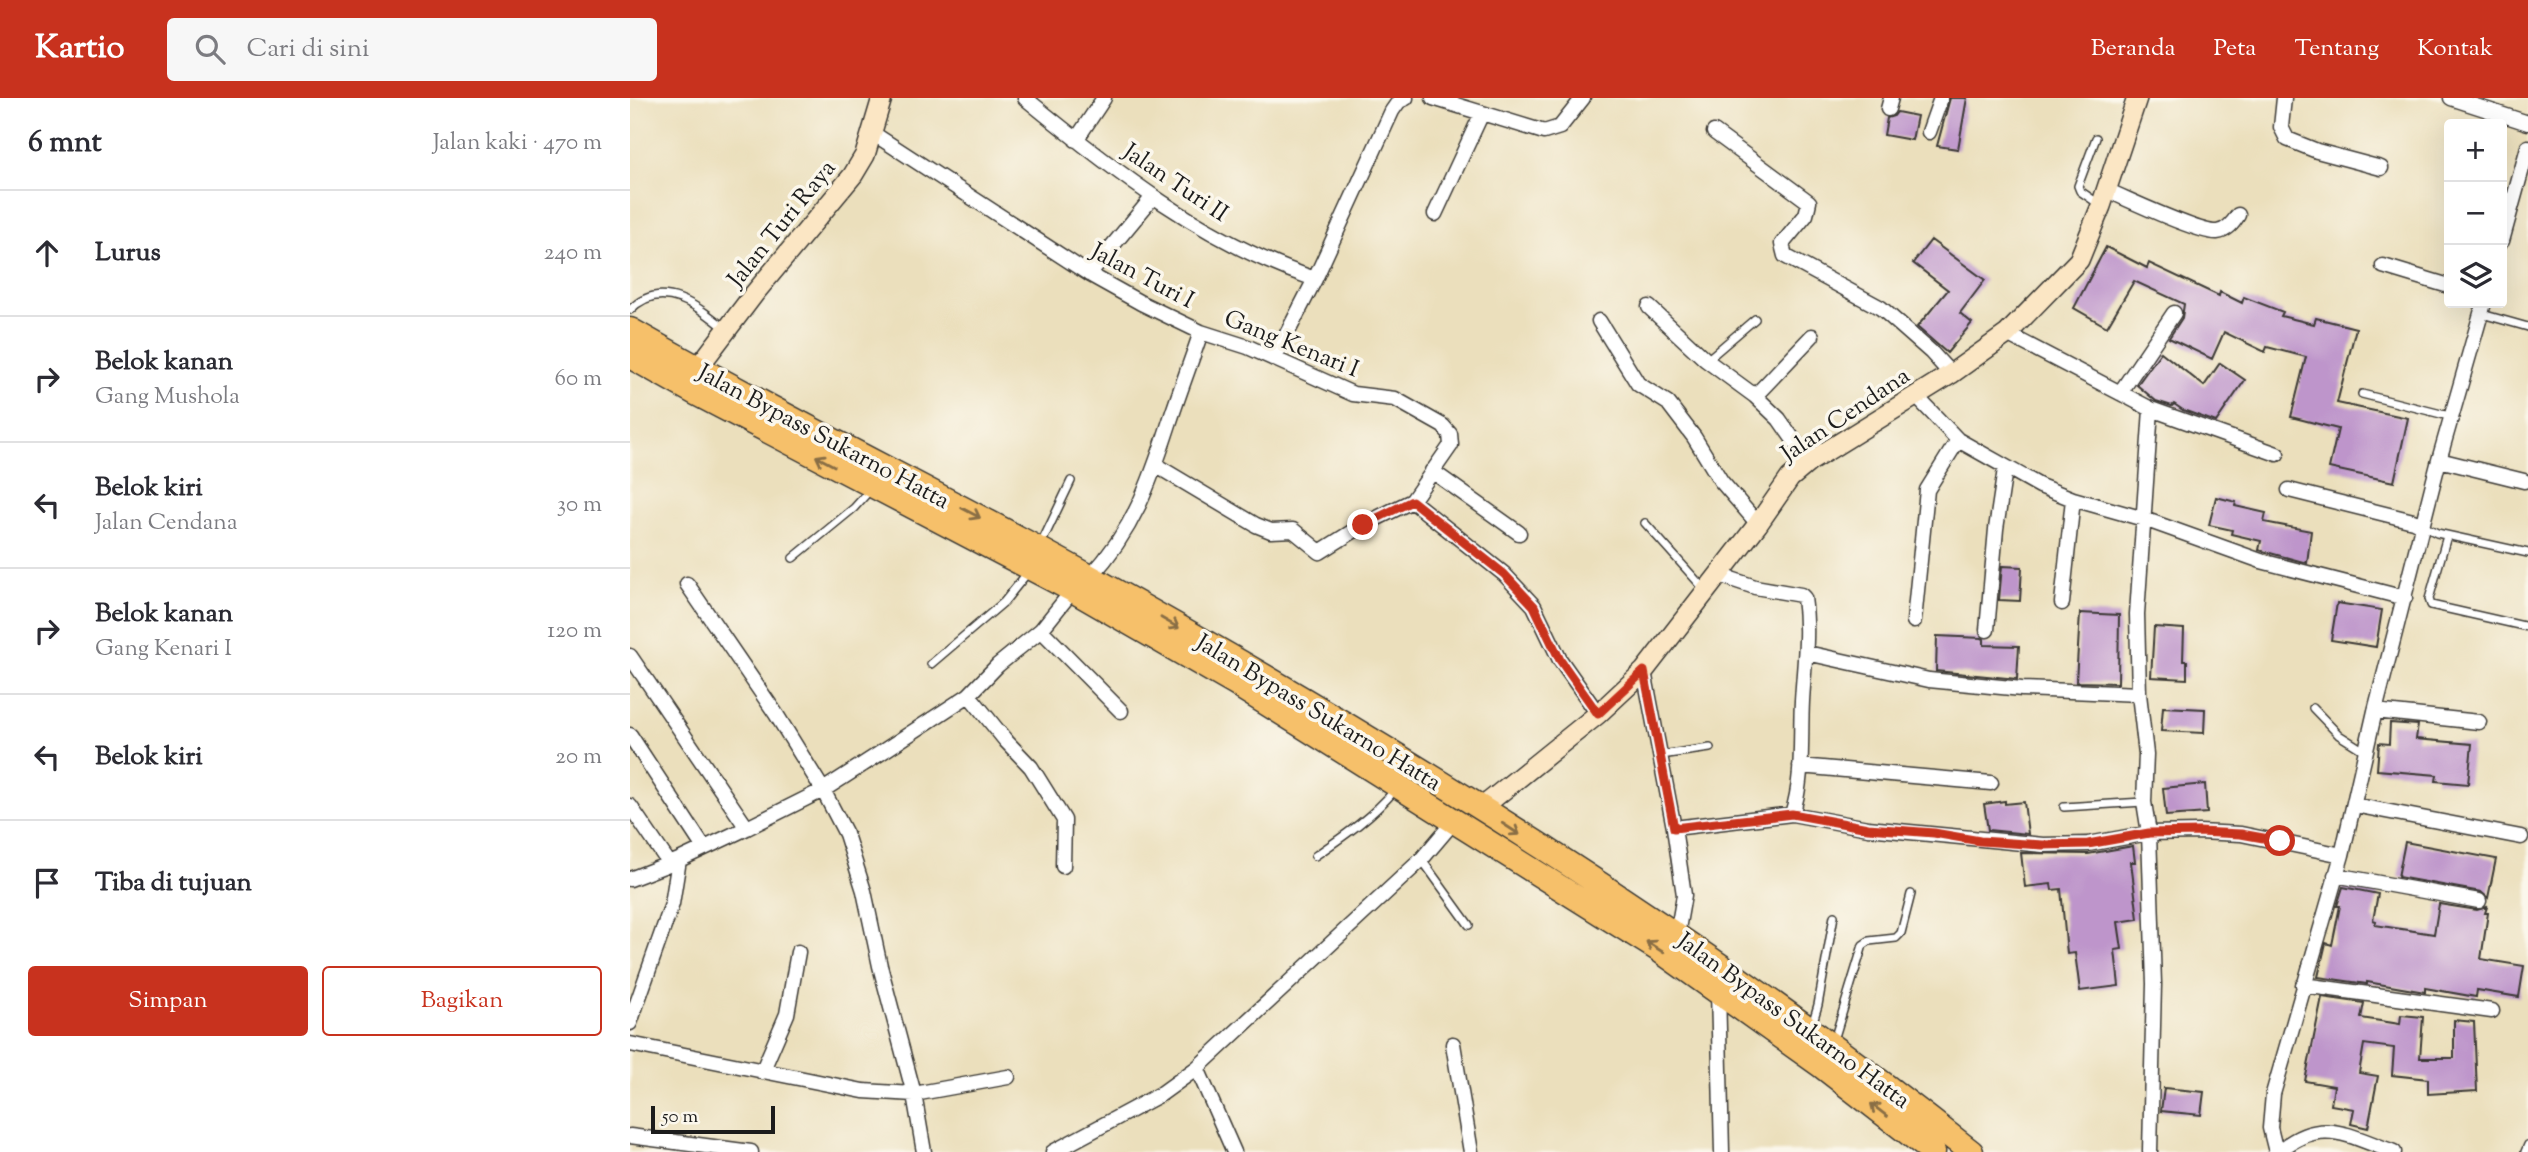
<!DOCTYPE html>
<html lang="id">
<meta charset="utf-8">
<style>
body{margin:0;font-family:"Sorts Mill Goudy",serif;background:#f7f7f7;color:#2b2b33}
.controls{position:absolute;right:21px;top:21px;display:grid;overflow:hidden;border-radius:7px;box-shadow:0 7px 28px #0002}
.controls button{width:63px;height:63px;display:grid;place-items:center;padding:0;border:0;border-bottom:2px solid #e1e1e2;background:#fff;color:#2b2b33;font:35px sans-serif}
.scale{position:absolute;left:21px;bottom:18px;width:124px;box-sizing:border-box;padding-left:7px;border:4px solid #1c1c1c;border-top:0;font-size:19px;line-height:24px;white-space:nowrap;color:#1c1c1c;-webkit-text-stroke:5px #fbf7ec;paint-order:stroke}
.stop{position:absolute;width:21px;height:21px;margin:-16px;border:5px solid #c8321e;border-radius:50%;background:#fff}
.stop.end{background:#c8321e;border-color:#fff;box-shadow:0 2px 7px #0008}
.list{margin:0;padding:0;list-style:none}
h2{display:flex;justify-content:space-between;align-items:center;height:91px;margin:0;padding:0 28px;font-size:30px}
h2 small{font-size:23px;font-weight:400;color:#7c7c81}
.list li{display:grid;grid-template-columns:46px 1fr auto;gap:21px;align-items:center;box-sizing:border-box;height:126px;padding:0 28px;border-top:2px solid #e1e1e2}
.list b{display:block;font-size:26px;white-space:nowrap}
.list p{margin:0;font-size:23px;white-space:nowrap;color:#7c7c81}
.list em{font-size:23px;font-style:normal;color:#7c7c81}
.actions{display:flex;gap:14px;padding:21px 28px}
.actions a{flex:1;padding:16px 0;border:2px solid #c8321e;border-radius:7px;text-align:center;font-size:24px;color:#c8321e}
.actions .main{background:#c8321e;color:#fff}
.icon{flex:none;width:38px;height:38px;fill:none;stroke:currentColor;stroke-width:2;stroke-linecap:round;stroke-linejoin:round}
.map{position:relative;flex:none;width:1898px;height:1054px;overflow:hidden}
header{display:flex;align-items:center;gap:42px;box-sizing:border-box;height:98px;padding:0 35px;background:#c8321e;color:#fff}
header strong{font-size:33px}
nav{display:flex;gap:38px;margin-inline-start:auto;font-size:24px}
.search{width:490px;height:63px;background:#f7f7f7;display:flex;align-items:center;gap:18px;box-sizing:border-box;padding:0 24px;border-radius:7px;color:#7c7c81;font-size:26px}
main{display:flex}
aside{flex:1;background:#fff}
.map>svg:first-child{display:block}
.building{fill:#be95cb}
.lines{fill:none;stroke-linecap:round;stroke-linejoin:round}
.lane-casing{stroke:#3b3934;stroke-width:10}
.street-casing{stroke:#3b3934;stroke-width:17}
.secondary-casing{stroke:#3b3934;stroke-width:22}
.highway-casing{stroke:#3b3934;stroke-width:27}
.lane{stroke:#fff;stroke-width:7}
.street{stroke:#fff;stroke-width:14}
.secondary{stroke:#fbe6c4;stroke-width:19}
.highway{stroke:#f6c06b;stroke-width:24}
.oneway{stroke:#896e44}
.route{stroke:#c8321e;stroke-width:9}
.labels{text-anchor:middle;stroke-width:7;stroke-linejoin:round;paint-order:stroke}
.street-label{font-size:24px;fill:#1c1c1c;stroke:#fbf7ec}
</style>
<header>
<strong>Kartio</strong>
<div class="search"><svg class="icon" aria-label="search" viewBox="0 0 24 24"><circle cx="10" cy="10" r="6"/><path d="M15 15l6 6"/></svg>Cari di sini</div>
<nav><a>Beranda</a><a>Peta</a><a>Tentang</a><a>Kontak</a></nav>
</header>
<main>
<aside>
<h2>6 mnt<small>Jalan kaki · 470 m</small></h2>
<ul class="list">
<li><svg class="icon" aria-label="ahead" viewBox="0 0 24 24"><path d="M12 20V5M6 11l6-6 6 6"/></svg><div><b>Lurus</b></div><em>240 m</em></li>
<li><svg class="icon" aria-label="right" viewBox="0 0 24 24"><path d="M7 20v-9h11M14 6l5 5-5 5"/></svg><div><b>Belok kanan</b><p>Gang Mushola</p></div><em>60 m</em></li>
<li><svg class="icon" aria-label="left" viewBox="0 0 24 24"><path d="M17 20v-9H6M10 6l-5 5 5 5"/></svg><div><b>Belok kiri</b><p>Jalan Cendana</p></div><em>30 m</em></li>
<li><svg class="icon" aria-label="right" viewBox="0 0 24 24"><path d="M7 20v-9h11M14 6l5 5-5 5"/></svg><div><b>Belok kanan</b><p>Gang Kenari I</p></div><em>120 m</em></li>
<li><svg class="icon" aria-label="left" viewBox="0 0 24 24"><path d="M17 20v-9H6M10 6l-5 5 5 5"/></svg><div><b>Belok kiri</b></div><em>20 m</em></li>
<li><svg class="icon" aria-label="arrive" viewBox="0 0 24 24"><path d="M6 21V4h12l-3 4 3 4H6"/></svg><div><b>Tiba di tujuan</b></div></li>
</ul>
<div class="actions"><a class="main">Simpan</a><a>Bagikan</a></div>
</aside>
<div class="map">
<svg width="1898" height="1054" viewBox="0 0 1898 1054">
<rect width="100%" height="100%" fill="#fbf7ec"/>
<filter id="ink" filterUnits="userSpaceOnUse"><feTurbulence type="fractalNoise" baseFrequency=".0143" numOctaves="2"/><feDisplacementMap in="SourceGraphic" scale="14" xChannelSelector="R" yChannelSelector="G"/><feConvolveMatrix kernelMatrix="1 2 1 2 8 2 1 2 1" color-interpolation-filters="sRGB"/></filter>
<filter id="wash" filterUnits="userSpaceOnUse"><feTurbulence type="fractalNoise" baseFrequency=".00686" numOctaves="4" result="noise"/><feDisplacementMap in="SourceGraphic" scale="28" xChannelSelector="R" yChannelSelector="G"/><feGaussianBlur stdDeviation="1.57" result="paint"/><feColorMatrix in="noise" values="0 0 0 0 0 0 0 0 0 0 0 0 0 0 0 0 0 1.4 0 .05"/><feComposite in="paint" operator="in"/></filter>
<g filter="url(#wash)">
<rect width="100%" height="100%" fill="#ebdfbc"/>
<g id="blocks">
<path class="building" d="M1320,0H1337L1328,51L1307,48Z
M1267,14L1287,18L1282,42L1254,37L1257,20L1264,18Z
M1301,142L1355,182L1330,215L1342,225L1317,255L1287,229L1318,192L1283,165Z
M1476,149L1517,170L1519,165L1589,198L1590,194L1612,205L1614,199L1653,214L1651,218L1684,226L1686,220L1726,230L1707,305L1778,320L1764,384L1699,370L1708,331L1661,319L1676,259L1637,249L1635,254L1594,234L1582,261L1539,240L1552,220L1554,206L1504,183L1477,229L1444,210Z
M1531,254L1574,288L1590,265L1615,282L1586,324L1553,312L1544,306L1542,308L1526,303L1507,287Z
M1586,399L1606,404L1605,408L1636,415L1634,424L1681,433L1677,465L1629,452L1631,443L1601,436L1602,432L1579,427Z
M1372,468L1392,469L1390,503L1369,502Z
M1707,505L1752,512L1746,549L1701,542Z
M1450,515L1489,517L1488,585L1446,584Z
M1524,529L1554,531L1553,563H1557V581L1521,579Z
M1307,538L1352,540L1354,541V547L1389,548L1387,581L1306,573Z
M1533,609L1575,611L1574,635L1531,633Z
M1760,625L1788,627L1786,641L1842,646L1838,686L1806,683L1807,677L1747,672L1749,645L1759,646Z
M1575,686L1577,715L1536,718L1533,690Z
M1375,703V706L1394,704L1398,736L1358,732L1354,706Z
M1775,744L1866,761L1858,800L1851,794L1768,779Z
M1503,748L1505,764H1501L1508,821L1488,824L1492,851L1485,852L1489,888L1450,893L1445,855L1437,856L1431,791L1422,792L1421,786L1395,789L1391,755L1458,756Z
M1713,789L1748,796L1743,822L1746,823L1745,827L1804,836L1809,806L1847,812L1857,809L1855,815H1858L1851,861L1894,868L1889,899L1847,892L1846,899L1795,890V894L1737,884V886L1688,879L1696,845L1702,847L1710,808H1707Z
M1692,899L1734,905L1731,920L1770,926L1771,917L1793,919L1790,960H1824V922L1844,924L1847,993L1798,996V981L1762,977L1764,950L1734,946L1729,975L1748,978L1738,1030L1721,1026L1724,1011L1701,1007L1704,988L1675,983Z
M1534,990L1574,994L1571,1017L1531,1013Z"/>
</g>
</g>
<g filter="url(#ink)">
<use href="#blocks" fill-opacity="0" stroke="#3b3934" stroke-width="2"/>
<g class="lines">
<g class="lane-casing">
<path id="lane" d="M1466,40L1448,88L1450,93L1469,106
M0,212C32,179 69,209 96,231
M1852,216L1898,229
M1077,262L1125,221
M1732,296L1823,319
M1015,425L1075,492
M1793,428L1807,435L1898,455
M1817,438L1799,501L1801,507L1898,529
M411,446L441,383
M163,460L224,410L241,391
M301,566L374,504L399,473
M1683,610L1709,637L1736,654
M1031,657L1080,650
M1434,709L1513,704
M685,758C714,738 742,719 765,692
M792,762L839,827
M1182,927L1188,907L1204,818
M1204,942L1233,847L1239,843L1266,840L1271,835L1281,796
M1895,1054L1898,1047"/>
</g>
<g class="street-casing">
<path id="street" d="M395,0C484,73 574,144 685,181
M803,0L914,34L930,29L953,0
M1654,0L1651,29L1657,41L1687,53L1751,70
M1821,0L1898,25
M1258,11L1261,0
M241,34L459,176L511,205L571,234L618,249L723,296L765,301L813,328L820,336L821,347L782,403L874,476L904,508L930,562L968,616
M1084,34L1179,104L1176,117L1152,146L1155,158L1251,210L1301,254L1321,276
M1299,34L1311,0
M446,42L474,0
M1476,92C1498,101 1568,135 1587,134C1597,133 1603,125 1608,117
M805,116L852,15
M1872,143L1898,49
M1753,168L1819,188
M459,176L522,100
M1019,209L1076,262L1125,298L1149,321L1179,364
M969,223L1008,286L1038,305L1064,339L1091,383L1128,426
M1377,236L1521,311L1647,356
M644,261L685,181L762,13L769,3L776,0
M1490,295L1544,215
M1285,297L1328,342L1410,388L1443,401L1514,421L1631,463L1775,500
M1125,298L1182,238
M1809,362L1894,383
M527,368L626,427L641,433L663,432L690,454L733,427L782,403
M802,373L889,435
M1659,392L1783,423L1793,428
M1089,477L1125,489L1171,497L1174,500C1179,535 1174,568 1172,603C1170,641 1174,680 1162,716
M460,479C503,433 520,385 539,326C549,295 561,264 571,234
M57,486L146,616L193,692L216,736L234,793L250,868L284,996L294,1054
M1432,505L1443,401
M1284,523L1297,392L1328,342
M411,532L491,613
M1357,532L1366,431L1375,371
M1177,555L1299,582L1392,591L1509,596
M0,558L117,730
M1014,573L1044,730L1054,797L1047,837
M339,597L376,643L401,669L434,722L433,768
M1745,613L1849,624
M0,637L74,750
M1170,668L1361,685
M1724,707L1891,739
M0,708L39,765
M1044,730L1162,716L1238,730L1413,747L1458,746L1519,735L1569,734L1611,736L1712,757
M1705,777L1849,803
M0,781L49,762L117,730L193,692L249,656L339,597L368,567L411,532L443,492
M1673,887L1862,913
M1088,892L1092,1054
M0,925L42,806L49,762
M0,946L233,993L284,996L378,979
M823,946L841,1054
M567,970L604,1054
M132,974L157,916L168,854
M0,1038L121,1054
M423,1054L531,996L567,970L791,762L825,722
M1520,1054L1524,886L1519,735L1514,704L1516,656L1509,596L1507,516L1521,311
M1646,1054L1640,1030L1643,996L1712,757L1745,613L1809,362L1854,205
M1648,1054C1691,1017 1718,1038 1764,1054"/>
</g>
<g class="secondary-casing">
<path id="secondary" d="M67,271L124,196L223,77L235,57L252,0
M850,711L968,616L1014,573L1128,426L1160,380L1179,364L1321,276L1377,236L1449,162L1471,108L1507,0"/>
</g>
<g class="highway-casing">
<path id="highway" d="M0,232C151,319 308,395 460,479C765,649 1068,837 1341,1054
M0,258L64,294L443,492L606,586L1028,851L1192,968L1303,1054"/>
</g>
<use href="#lane" class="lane"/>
<use href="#street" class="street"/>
<use href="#secondary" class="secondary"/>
<use href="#highway" class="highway"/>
</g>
<defs><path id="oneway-shaft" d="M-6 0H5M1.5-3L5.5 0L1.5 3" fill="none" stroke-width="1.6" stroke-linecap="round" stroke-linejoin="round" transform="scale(1.75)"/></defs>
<g class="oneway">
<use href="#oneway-shaft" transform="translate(195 363) rotate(-152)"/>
<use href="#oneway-shaft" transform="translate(341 415) rotate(28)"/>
<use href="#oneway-shaft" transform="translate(540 525) rotate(30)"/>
<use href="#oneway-shaft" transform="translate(881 731) rotate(33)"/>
<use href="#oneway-shaft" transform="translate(1025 849) rotate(-147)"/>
<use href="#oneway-shaft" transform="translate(1249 1012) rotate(-142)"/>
</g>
</g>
<g class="lines" filter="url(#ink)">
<path class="route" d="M733,427L782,403L874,476L904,508L930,562L968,616L1014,573L1044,730L1162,716L1238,730L1304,735L1350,743L1413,747L1458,746L1519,735L1569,734L1611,736L1650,743"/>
</g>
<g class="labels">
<g class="street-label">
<text transform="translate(546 84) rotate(34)" y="8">Jalan Turi II</text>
<text transform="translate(151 125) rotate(-51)" y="8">Jalan Turi Raya</text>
<text transform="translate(513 177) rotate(28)" y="8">Jalan Turi I</text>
<text transform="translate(662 245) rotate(22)" y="8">Gang Kenari I</text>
<text transform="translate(1215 316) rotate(-34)" y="8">Jalan Cendana</text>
<text transform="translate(194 338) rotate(28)" y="8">Jalan Bypass Sukarno Hatta</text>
<text transform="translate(689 614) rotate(31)" y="8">Jalan Bypass Sukarno Hatta</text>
<text transform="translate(1164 922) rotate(36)" y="8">Jalan Bypass Sukarno Hatta</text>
</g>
</g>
</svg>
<div class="controls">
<button>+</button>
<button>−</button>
<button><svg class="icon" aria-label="layers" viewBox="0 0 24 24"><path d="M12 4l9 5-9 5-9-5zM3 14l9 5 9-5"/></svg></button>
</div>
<div class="scale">50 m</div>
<div class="stop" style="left:1650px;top:743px"></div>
<div class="stop end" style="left:733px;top:427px"></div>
</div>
</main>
